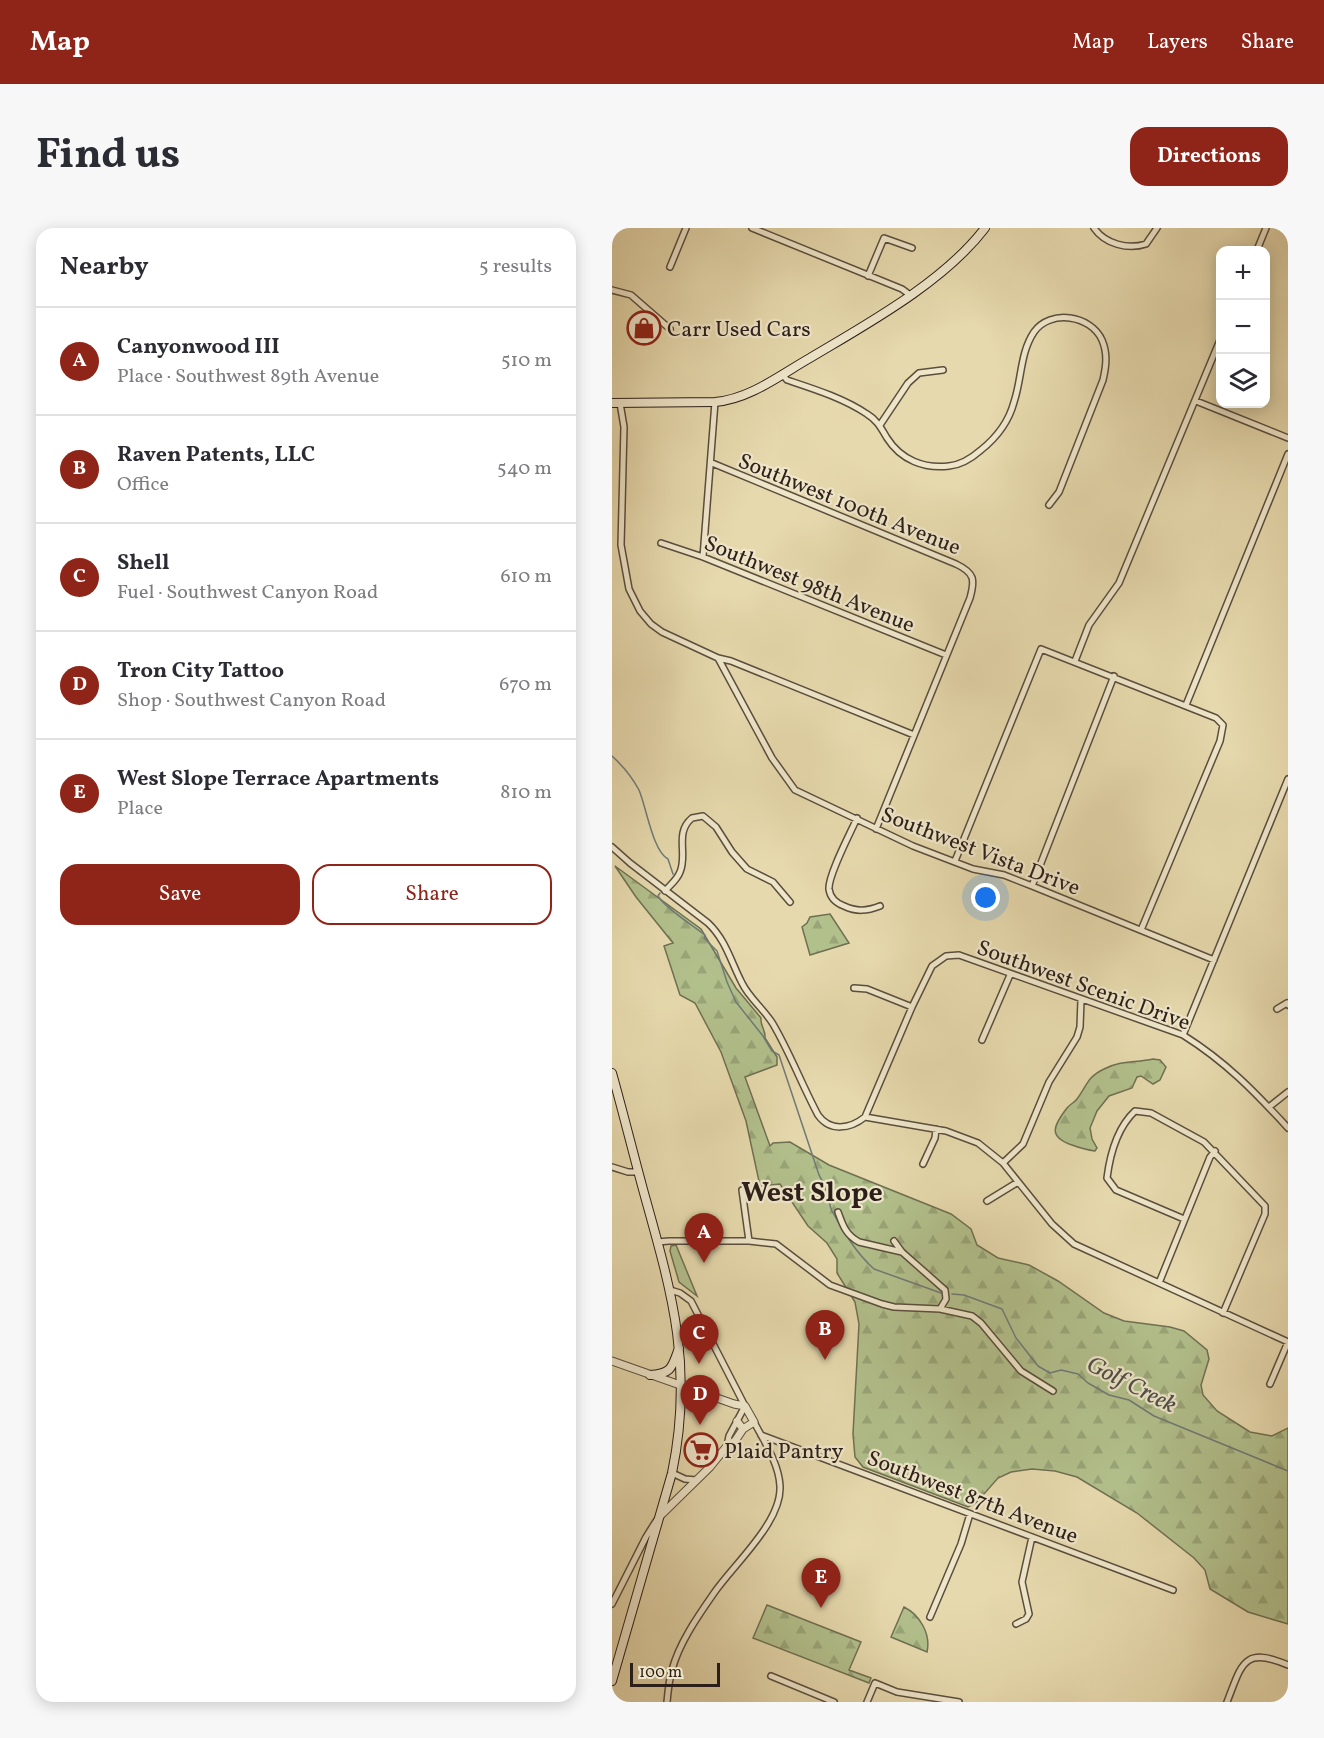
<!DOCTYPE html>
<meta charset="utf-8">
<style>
body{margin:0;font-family:Vollkorn,serif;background:#f7f7f7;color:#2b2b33}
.controls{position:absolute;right:18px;top:18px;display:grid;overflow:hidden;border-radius:12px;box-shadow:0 3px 15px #0003}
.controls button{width:54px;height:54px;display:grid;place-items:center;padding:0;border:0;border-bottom:2px solid #e1e1e2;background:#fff;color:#2b2b33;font:30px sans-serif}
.scale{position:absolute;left:18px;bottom:15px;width:90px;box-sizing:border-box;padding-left:6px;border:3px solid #2c1f19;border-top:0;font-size:16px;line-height:21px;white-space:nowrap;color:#2c1f19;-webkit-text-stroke:4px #efe6ca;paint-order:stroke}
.you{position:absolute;left:374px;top:670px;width:21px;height:21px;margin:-15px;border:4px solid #fff;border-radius:50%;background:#1a73e8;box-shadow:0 0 0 9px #1a73e833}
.badge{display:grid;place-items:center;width:39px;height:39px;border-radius:50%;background:#8f2418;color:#fff;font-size:20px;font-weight:700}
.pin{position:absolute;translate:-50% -50px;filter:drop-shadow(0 2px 3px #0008)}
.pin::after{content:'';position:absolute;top:32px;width:21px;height:18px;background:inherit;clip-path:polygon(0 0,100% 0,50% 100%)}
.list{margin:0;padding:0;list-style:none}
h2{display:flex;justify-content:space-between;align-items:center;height:78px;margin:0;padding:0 24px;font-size:26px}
h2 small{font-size:20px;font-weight:400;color:#7c7c81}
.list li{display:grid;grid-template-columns:39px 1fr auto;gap:18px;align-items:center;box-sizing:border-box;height:108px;padding:0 24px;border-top:2px solid #e1e1e2}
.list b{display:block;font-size:22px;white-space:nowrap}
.list p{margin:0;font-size:20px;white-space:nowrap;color:#7c7c81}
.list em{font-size:20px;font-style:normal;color:#7c7c81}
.actions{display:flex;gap:12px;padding:18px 24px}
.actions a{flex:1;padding:14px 0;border:2px solid #8f2418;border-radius:18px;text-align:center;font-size:21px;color:#8f2418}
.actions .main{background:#8f2418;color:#fff}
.icon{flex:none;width:33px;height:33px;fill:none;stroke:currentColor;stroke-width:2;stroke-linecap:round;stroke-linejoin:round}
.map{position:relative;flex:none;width:676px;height:1474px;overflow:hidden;border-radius:18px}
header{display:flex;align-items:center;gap:36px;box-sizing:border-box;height:84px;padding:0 30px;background:#8f2418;color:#fff}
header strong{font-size:28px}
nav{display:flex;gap:33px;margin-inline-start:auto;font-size:21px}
.intro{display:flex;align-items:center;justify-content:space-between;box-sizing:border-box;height:144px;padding:0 36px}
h1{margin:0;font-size:42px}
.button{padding:15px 27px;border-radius:18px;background:#8f2418;color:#fff;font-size:21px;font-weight:700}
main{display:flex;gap:36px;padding:0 36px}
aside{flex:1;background:#fff;border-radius:18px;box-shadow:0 3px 15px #0003}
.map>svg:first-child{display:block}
.forest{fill:url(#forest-firs);stroke:#6f7052;stroke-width:1.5}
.green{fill:#b2c08c;stroke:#6f7052;stroke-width:1.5}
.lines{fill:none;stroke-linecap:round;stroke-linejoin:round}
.stream{stroke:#6f7a77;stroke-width:1.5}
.minor-casing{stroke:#5a4e3e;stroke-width:8}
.tertiary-casing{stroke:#5a4e3e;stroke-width:9}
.secondary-casing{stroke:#2c1f19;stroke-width:10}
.minor{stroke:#efe6ca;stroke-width:5}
.tertiary{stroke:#efe6ca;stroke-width:7}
.secondary{stroke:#efe6ca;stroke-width:8}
.labels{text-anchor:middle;stroke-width:4.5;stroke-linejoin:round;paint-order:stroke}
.poi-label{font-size:22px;fill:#2c1f19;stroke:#efe6ca;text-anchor:start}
.street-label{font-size:22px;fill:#2c1f19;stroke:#efe6ca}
.water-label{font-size:24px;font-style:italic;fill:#4d4d48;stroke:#efe6ca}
.district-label{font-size:28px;font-weight:bold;fill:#2c1f19;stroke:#efe6ca}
</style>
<header>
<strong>Map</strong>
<nav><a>Map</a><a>Layers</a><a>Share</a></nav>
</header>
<div class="intro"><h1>Find us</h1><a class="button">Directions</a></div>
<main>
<aside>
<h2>Nearby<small>5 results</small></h2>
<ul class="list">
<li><span class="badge">A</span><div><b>Canyonwood III</b><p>Place · Southwest 89th Avenue</p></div><em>510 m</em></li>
<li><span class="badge">B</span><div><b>Raven Patents, LLC</b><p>Office</p></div><em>540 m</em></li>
<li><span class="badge">C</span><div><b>Shell</b><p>Fuel · Southwest Canyon Road</p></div><em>610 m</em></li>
<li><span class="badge">D</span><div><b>Tron City Tattoo</b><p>Shop · Southwest Canyon Road</p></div><em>670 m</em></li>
<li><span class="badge">E</span><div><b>West Slope Terrace Apartments</b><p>Place</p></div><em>810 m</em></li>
</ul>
<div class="actions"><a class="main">Save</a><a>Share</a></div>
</aside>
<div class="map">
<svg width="676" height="1474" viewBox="0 0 676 1474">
<defs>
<pattern id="forest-firs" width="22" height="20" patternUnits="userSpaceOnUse" patternTransform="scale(1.5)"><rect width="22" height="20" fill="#b2c08c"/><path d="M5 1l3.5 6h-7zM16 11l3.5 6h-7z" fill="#99a578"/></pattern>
</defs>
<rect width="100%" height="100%" fill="#e6d9ad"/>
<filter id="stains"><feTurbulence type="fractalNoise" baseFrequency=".00333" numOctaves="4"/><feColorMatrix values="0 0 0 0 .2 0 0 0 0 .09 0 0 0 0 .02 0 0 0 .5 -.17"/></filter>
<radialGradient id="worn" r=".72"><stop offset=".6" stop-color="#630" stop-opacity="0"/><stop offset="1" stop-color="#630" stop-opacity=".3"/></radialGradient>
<path class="forest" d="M3,638L89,701L124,760L149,790C148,798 154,802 153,810L165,829V837L133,849L158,918L161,915L178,914L217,937L339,986L359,1001L365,1017L386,1030L417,1037L446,1053L492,1085L512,1093L558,1099L572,1103L595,1122L597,1131L589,1157L591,1167L605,1183L638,1204L660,1208L676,1200V1396L636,1384L598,1361L593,1342L582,1330L525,1285L465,1249L443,1243L420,1241L399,1244L386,1250L364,1275L356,1279L251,1239L243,1229L241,1206L247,1096L243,1074L225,1045V1031L215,1015L196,998L168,956L148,958L134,893L109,824L83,775L68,767L52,718L61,715L24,669Z
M218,686L237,715L198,727L190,699L195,695L198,689Z
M541,831L548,832L554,839L548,852L541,856L529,848L525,849L520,860L497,868L485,883L478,900L480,911L485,920L483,923C475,922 468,920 460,917C436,909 441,898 455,880C458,876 462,875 465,871C475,858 475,849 492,841C508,832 524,835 541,831Z
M155,1377L249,1414L237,1442L259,1450L257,1455L141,1410Z
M292,1379C308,1387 319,1406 315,1424L279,1409Z"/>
<path class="green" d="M64,1017L85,1068L67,1054L58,1023L59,1018Z"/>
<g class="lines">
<path class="stream" d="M0,528C11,538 20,549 27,562C34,578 41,624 56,631L61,646
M48,665L46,668C53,680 80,697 93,707L92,710L105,723L115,754L124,774L151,808L160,823L167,827L207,947C210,952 213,958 215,964C217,970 217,977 220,983C231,1003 244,1025 262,1041L329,1065
M340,1066L352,1067L390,1081L404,1110L426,1138L438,1145L449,1142L466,1146L476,1155L497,1167L517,1172L542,1188L676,1243"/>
<g class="minor-casing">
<path id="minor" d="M140,0L290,61L298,67
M482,0C493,16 516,22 534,16L545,0
M645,22L654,0
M58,39L74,0
M256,48L272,10L300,20
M0,62L19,67L58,101
M170,146L175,152C202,161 231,170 255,186C265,192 269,200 275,210C289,232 312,241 337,238C349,237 361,229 369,222C384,210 397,193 402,174C410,150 408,125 422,104C438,81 479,87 490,112C496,126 494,139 491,152L447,264L437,277
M584,173L676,210
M8,175L12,199L9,317L17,361L28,383L39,396L50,404L106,430L160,530L183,562L301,618L361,641L392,647L420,658L602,732
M268,197L296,155L307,145L331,142
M100,235L344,336C363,345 363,352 358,370L264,601
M49,315L91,329L334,427
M91,329L103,174
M106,430L119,433L302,507
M463,433L477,397L507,355L608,112
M574,477L676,226
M245,590C239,604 216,647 217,661C218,669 224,675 232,678C245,684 255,683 268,678
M0,619L18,635L96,695C114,712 119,734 130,755C137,770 152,781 161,796C178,825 190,857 206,887C218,904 238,901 253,889L300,779L320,738L334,728L347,727L571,807C614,834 642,863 676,900
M343,633L429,421L604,490L611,497L608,513L529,702
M420,658L502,448
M53,663C58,657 65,652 68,644C76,626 62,605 80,590L91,588L104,599L120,624L135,641L161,654L178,674
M242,760L255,761L300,779
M665,781L675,775L676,777
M571,807L676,551
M370,812L398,747
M657,879L676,864
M253,889L334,903L366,915L391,935L440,996L462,1016L676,1114
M391,935L411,916L437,854L465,809L468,799L469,772
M311,936L323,910L324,901
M0,939L16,944H26
M130,962L137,1013
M375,973L406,954
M226,984C231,998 234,1007 247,1014L290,1024
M572,991L504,962L495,950C498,926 505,900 523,883L539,885L592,914L653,978V986L611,1085
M282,1013L290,1024L333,1062L334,1071L328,1081
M45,1014L57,1013H137L164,1016L218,1057L270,1076L282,1079L328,1081L360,1088L369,1095L409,1143L441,1163
M547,1055L598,929L603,923
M58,1062L68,1065L79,1073L133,1178L117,1208L115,1218
M658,1156L676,1114
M149,1207L561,1362
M60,1245L73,1251L84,1252
M0,1376L34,1309L44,1293
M318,1389L349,1316L358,1286
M404,1396L414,1391L417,1386L410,1354L420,1309
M159,1448L222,1474
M55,1474C56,1463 57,1452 60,1442C67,1415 86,1388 102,1365C122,1336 170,1294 168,1258C167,1236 152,1213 142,1194
M255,1474L263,1455L285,1464L347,1474
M615,1474C630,1436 631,1418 676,1437"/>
</g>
<g class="tertiary-casing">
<path id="tertiary" d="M0,1133L122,1176L133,1178L142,1194L131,1201L123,1213L115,1218L98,1239L49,1287
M125,1193L131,1201"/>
</g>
<g class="secondary-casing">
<path id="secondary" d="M0,175L103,174C138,171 168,147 198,130C255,96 332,54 373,0
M0,845C11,884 21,925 32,965C60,1065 82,1139 60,1245L0,1453
M38,1147C60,1146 60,1139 67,1120"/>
</g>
<use href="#minor" class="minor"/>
<use href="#tertiary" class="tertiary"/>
<use href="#secondary" class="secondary"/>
</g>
<defs>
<g id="shop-ring" transform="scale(1.725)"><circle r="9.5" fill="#efe6ca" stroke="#8f2418" stroke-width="1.5"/><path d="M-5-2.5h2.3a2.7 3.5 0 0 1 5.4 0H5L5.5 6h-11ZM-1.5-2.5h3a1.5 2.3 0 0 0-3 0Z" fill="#8f2418"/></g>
<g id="supermarket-ring" transform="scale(1.725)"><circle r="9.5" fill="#efe6ca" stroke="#8f2418" stroke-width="1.5"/><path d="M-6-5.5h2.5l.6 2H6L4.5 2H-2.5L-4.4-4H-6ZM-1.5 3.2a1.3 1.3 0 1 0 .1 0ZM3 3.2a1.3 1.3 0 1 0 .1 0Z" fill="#8f2418"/></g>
</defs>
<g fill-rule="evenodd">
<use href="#shop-ring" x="32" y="100"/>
<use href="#supermarket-ring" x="89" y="1222"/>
</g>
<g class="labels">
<g class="poi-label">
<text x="55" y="108">Carr Used Cars</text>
<text x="112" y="1230">Plaid Pantry</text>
</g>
<g class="street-label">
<text transform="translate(238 275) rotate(22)" y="8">Southwest 100th Avenue</text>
<text transform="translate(198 355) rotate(22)" y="8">Southwest 98th Avenue</text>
<text transform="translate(369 622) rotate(21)" y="8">Southwest Vista Drive</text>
<text transform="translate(472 756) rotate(20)" y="8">Southwest Scenic Drive</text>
<text transform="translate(361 1268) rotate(21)" y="8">Southwest 87th Avenue</text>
</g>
<g class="water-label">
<text transform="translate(520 1156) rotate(27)" y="8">Golf Creek</text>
</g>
<g class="district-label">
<text x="200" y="973">West Slope</text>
</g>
</g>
<rect width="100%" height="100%" filter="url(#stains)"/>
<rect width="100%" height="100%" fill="url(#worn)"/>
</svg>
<div class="controls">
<button>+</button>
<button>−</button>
<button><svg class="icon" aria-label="layers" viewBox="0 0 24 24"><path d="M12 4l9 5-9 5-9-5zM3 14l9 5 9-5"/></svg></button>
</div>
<div class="scale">100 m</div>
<div class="you"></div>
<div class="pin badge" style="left:92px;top:1035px">A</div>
<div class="pin badge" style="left:213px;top:1132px">B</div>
<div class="pin badge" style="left:87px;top:1136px">C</div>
<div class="pin badge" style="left:88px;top:1197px">D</div>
<div class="pin badge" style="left:209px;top:1380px">E</div>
</div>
</main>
